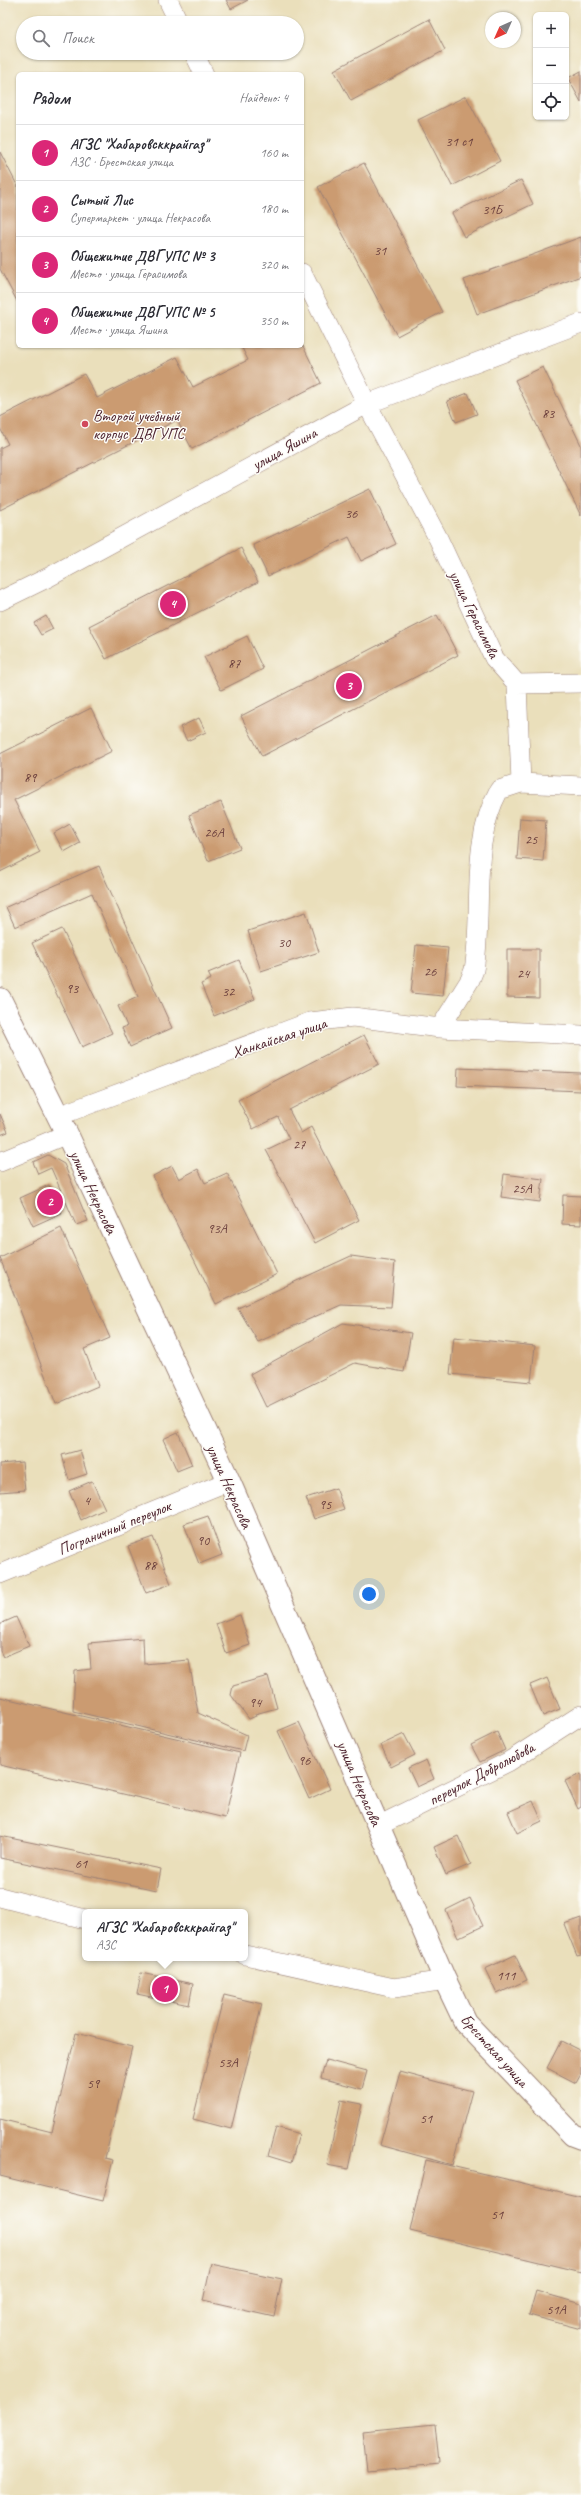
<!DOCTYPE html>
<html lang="ru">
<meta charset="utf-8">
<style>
body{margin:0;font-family:Caveat,sans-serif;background:#f2f2f3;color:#2b2b33}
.controls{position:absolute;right:12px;top:12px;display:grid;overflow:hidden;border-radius:6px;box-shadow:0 1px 3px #0004}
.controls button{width:36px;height:36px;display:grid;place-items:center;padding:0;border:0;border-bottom:1px solid #e1e1e2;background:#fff;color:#2b2b33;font:20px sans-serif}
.compass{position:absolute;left:485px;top:12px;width:36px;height:36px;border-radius:50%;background:#fff;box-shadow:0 1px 3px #0004;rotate:225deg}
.you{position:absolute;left:369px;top:1594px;width:14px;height:14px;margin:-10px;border:3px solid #fff;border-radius:50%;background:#1a73e8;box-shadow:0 0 0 6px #1a73e833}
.badge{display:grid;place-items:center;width:26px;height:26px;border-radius:50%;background:#db2777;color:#fff;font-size:13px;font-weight:700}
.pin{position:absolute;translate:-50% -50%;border:2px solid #fff;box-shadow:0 1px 4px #0006}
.popup{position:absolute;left:82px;top:1909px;width:166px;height:52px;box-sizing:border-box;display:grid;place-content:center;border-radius:6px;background:#fff;filter:drop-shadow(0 1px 3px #0005);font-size:13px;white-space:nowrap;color:#7c7c81}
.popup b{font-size:15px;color:#2b2b33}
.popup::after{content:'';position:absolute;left:50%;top:100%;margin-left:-8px;border:8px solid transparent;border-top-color:#fff}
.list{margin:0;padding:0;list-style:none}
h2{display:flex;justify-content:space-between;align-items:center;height:52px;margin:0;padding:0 16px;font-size:17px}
h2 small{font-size:13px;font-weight:400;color:#7c7c81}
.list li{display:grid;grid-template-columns:26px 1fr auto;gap:12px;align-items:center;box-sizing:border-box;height:56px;padding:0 16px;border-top:1px solid #e1e1e2}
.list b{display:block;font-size:15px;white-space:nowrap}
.list p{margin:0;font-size:13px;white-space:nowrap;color:#7c7c81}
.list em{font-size:13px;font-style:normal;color:#7c7c81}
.icon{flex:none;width:22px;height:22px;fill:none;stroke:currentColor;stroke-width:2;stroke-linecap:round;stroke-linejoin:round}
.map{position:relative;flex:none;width:581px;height:2495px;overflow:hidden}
.search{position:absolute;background:#fff;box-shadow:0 1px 3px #0004;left:16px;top:16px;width:288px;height:44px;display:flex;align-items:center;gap:10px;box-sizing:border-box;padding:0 14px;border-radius:22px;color:#7c7c81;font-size:15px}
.panel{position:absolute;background:#fff;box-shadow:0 1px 3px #0004;left:16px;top:72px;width:288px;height:276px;border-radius:6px}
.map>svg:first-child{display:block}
.building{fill:#cb9b71}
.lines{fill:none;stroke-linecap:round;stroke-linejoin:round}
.street-casing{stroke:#9a7f73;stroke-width:20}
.secondary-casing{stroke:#9a7f73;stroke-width:24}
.street{stroke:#fff;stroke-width:19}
.secondary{stroke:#fff;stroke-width:22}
.poi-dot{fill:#d1495b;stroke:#fdfcf7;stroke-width:1.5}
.labels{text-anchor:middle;stroke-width:3;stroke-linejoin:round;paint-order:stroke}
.number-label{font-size:14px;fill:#6a3e3c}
.poi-label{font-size:16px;fill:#4a1f2b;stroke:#fdfcf7;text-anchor:start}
.street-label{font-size:16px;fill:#4a1f2b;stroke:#fdfcf7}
</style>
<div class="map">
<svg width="581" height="2495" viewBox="0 0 581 2495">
<rect width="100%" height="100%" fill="#fdfcf7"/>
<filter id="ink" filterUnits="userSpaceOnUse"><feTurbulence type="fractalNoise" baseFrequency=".025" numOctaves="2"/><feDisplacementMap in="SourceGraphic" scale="8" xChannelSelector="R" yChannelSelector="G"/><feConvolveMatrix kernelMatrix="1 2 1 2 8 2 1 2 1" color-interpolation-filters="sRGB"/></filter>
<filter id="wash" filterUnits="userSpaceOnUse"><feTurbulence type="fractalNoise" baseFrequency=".012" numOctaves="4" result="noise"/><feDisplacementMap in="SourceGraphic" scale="16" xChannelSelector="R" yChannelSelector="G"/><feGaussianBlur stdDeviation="0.9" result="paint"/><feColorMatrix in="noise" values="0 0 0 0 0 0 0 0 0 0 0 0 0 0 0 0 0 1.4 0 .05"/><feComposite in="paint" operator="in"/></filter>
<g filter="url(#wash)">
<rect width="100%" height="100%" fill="#eadfbb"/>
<g id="blocks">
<path class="building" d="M226,0H248L231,9Z
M429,19L445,50L351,101L334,70Z
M581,71V102L568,78Z
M466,96L500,161L452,186L418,120Z
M0,152L18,187V303L0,269Z
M364,163L442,312L397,336L318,187Z
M521,180L533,204L464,237L452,213Z
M581,237V276L477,314L464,280Z
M241,346H303L321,383L192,449L177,420L0,510V448L8,444L0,428V417L84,374L97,398L177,357L193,387L248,360Z
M543,367L581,445V516L515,380Z
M468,393L477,414L456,422L447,401Z
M370,489L396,544L361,561L349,537L268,576L253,545Z
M241,548L258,582L106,659L89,626Z
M437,615L458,655L262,756L241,716Z
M46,616L53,629L41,635L34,623Z
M247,636L263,669L221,690L204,657Z
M91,708L112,751L14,800L40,852L0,872V754Z
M199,718L206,732L187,741L180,727Z
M221,802L240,848L208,861L189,815Z
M520,818L546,820L543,861L517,859Z
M70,824L80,843L64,852L54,833Z
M99,866L172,1028L130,1047L122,1028L127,1026L118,1006L138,997L92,893L15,927L6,907Z
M306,912L319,952L261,971L248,931Z
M62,929L112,1033L82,1047L32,943Z
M416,945L448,948L443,996L411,993Z
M507,949H539V998L507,997Z
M239,960L255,999L214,1016L201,984L211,979L208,973Z
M364,1035L379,1064L289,1110L301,1133L311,1127L359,1220L315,1243L266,1150L289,1139L278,1117L253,1129L238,1100Z
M458,1068L581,1073V1091L457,1086Z
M0,1114L8,1132L0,1135Z
M48,1155L64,1164L88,1221L76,1225L51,1168L38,1174L33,1162Z
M172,1166L179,1179L198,1169L205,1183L227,1173L277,1274L216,1304L153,1176Z
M504,1174L543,1179L540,1202L501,1197Z
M49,1185L62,1213L33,1226L20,1198Z
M563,1195L581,1196V1225L562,1224Z
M61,1228L110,1338L84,1349L98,1386L56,1404L0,1258Z
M351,1256L395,1262L391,1307L341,1305L258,1342L238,1308Z
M343,1323L411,1333L404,1372L355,1363L266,1407L250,1374Z
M454,1337L535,1346L531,1382L450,1374Z
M178,1432L192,1465L177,1471L163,1439Z
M80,1450L87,1474L69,1480L62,1455Z
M22,1462L25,1490L0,1492V1464Z
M92,1481L105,1509L81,1520L69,1491Z
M336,1488L344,1509L314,1519L306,1498Z
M208,1516L222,1555L199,1564L184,1524Z
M153,1537L171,1584L146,1593L128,1546Z
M240,1615L250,1645L226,1653L216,1624Z
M16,1617L29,1646L3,1657L0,1651V1624Z
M143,1638L144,1664L189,1660L198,1713L247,1735L243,1751L73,1711L75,1671L91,1669L89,1643Z
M268,1676L277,1708L255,1714L256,1716L249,1719L231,1695L233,1686Z
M547,1678L560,1709L543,1716L530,1685Z
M0,1697L240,1753L225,1818L0,1765Z
M299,1722L330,1789L309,1799L278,1731Z
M497,1732L505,1750L480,1762L471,1745Z
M404,1734L415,1755L391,1767L381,1745Z
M426,1760L434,1779L417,1787L408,1768Z
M581,1774V1807L578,1809L565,1781Z
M533,1801L542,1821L517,1833L508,1812Z
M0,1836L161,1869L157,1890L0,1858Z
M458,1836L471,1864L446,1875L434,1847Z
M470,1898L483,1926L458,1938L446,1910Z
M581,1918V1955L577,1956L564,1924Z
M515,1955L527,1980L497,1994L485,1969Z
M141,1973L193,1984L189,2005L137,1994Z
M224,1995L262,2004L231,2129L193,2119Z
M76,2033L132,2047L105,2158L113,2160L103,2201L0,2176V2119L52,2132Z
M561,2041L581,2051V2074L576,2083L547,2068Z
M326,2060L367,2071L362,2089L321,2078Z
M400,2072L472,2091L452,2165L380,2145Z
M341,2100L362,2104L348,2169L327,2165Z
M276,2127L299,2134L291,2163L268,2156Z
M426,2160L581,2197V2272L410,2231Z
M211,2264L282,2279L274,2317L203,2301Z
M536,2291L581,2304V2329L529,2315Z
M435,2424L439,2464L367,2471L363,2431Z"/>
</g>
</g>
<g filter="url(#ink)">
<use href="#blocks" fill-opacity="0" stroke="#9a7f73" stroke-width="1"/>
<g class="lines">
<g class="street-casing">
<path id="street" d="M168,0L179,23
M194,53L204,74
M302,273L367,404L438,538L494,658L517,684L521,783L499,790C469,845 484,910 474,970L470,980L440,1028
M0,601L49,577L367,404L581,323
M517,684L581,683
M521,783L581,786
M58,1116L310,1022L353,1017L440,1028L581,1035
M0,1162L67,1134
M0,1574L229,1481
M378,1826L508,1762L581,1715
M0,1897L85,1919
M245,1955L394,1988L445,1980"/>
</g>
<g class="secondary-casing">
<path id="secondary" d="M0,999L67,1134L229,1481L445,1980L465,2022L573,2135L581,2138"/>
</g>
<use href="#street" class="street"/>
<use href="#secondary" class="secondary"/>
</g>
</g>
<circle class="poi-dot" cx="85" cy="424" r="4"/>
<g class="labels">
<g class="number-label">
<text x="459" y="146">31 с1</text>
<text x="492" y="214">31Б</text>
<text x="380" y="255">31</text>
<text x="548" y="418">83</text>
<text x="351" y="518">36</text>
<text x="234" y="668">87</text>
<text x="30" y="782">89</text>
<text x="214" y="837">26А</text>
<text x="531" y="844">25</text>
<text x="284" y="947">30</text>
<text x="430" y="976">26</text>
<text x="523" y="978">24</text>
<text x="72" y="993">93</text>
<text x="228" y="996">32</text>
<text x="299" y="1149">27</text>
<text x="522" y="1193">25А</text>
<text x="217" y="1233">93А</text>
<text x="87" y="1505">4</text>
<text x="325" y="1509">95</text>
<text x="203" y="1545">90</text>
<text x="150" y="1570">88</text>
<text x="255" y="1707">94</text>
<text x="304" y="1765">96</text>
<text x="81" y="1868">61</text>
<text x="506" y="1980">111</text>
<text x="228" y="2067">53А</text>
<text x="93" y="2088">59</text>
<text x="426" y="2123">51</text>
<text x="497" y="2219">51</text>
<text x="556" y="2314">51А</text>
</g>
<g class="poi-label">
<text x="93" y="421">Второй учебный<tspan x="93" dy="18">корпус ДВГУПС</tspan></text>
</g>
<g class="street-label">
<text transform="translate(284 448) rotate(-29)" y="6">улица Яшина</text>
<text transform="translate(475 614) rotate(64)" y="6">улица Герасимова</text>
<text transform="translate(279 1037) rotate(-18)" y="6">Ханкайская улица</text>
<text transform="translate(94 1192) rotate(65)" y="6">улица Некрасова</text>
<text transform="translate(230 1486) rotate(66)" y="6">улица Некрасова</text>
<text transform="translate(114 1527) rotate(-22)" y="6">Пограничный переулок</text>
<text transform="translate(481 1773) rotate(-28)" y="6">переулок Добролюбова</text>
<text transform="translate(360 1783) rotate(67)" y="6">улица Некрасова</text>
<text transform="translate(495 2050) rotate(48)" y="6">Брестская улица</text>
</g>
</g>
</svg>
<div class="controls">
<button>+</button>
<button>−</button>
<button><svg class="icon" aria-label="locate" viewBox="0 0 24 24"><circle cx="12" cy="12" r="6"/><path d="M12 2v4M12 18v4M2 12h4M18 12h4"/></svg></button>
</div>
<svg class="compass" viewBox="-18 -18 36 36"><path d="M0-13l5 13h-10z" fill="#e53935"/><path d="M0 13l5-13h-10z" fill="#7c7c81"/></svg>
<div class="you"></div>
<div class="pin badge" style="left:165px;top:1989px">1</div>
<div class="popup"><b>АГЗС &quot;Хабаровсккрайгаз&quot;</b>АЗС</div>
<div class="pin badge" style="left:50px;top:1202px">2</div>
<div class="pin badge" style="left:349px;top:686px">3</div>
<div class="pin badge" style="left:173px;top:604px">4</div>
<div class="search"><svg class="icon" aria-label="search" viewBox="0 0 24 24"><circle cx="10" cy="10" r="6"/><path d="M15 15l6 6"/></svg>Поиск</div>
<section class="panel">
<h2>Рядом<small>Найдено: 4</small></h2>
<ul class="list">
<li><span class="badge">1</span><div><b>АГЗС &quot;Хабаровсккрайгаз&quot;</b><p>АЗС · Брестская улица</p></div><em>160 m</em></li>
<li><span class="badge">2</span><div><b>Сытый Лис</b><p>Супермаркет · улица Некрасова</p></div><em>180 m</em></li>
<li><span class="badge">3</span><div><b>Общежитие ДВГУПС № 3</b><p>Место · улица Герасимова</p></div><em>320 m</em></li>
<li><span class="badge">4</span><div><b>Общежитие ДВГУПС № 5</b><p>Место · улица Яшина</p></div><em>350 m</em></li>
</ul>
</section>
</div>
